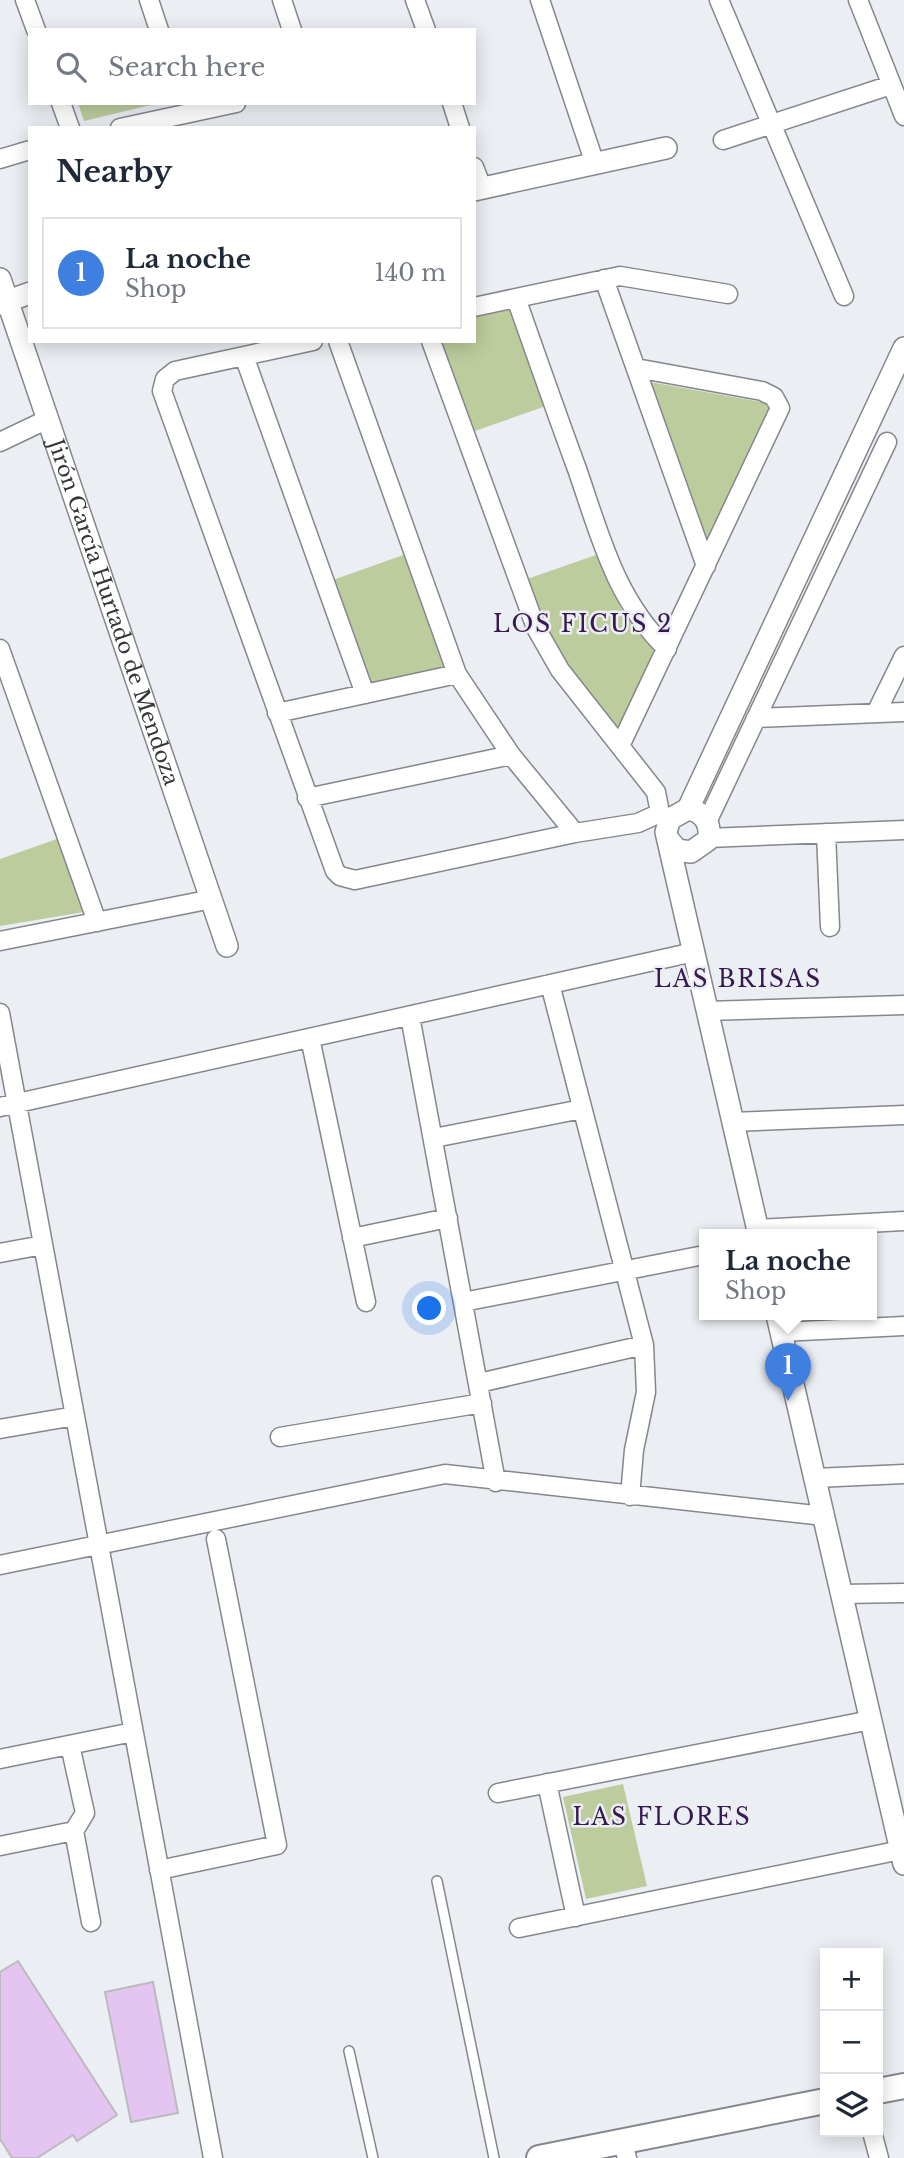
<!DOCTYPE html>
<meta charset="utf-8">
<style>
body{margin:0;font-family:"Libre Baskerville",serif;background:#f2f2f3;color:#1f2937}
.controls{position:absolute;right:21px;bottom:21px;display:grid;overflow:hidden;border-radius:0px;box-shadow:0 4px 18px #0003}
.controls button{width:63px;height:63px;display:grid;place-items:center;padding:0;border:0;border-bottom:2px solid #e0e1e3;background:#fff;color:#1f2937;font:35px sans-serif}
.you{position:absolute;left:430px;top:1309px;width:24px;height:24px;margin:-18px;border:5px solid #fff;border-radius:50%;background:#1a73e8;box-shadow:0 0 0 10px #1a73e833}
.badge{display:grid;place-items:center;width:46px;height:46px;border-radius:50%;background:#0b8043;color:#fff;font-size:23px;font-weight:700}
.pin{position:absolute;translate:-50% -58px;filter:drop-shadow(0 2px 4px #0008)}
.pin::after{content:'';position:absolute;top:37px;width:24px;height:21px;background:inherit;clip-path:polygon(0 0,100% 0,50% 100%)}
.popup{position:absolute;left:699px;top:1229px;width:178px;height:91px;box-sizing:border-box;display:grid;place-content:center;border-radius:0px;background:#fff;filter:drop-shadow(0 2px 5px #0005);font-size:23px;white-space:nowrap;color:#747a83}
.popup b{font-size:26px;color:#1f2937}
.popup::after{content:'';position:absolute;left:50%;top:100%;margin-left:-14px;border:14px solid transparent;border-top-color:#fff}
.list{margin:0;padding:0;list-style:none}
h2{display:flex;justify-content:space-between;align-items:center;height:91px;margin:0;padding:0 28px;font-size:30px}
h2 small{font-size:23px;font-weight:400;color:#747a83}
.list li{display:grid;grid-template-columns:46px 1fr auto;gap:21px;align-items:center;box-sizing:border-box;height:112px;margin:0 14px 14px;padding:0 14px;border:2px solid #e0e1e3;border-radius:0px}
.list b{display:block;font-size:26px;white-space:nowrap}
.list p{margin:0;font-size:23px;white-space:nowrap;color:#747a83}
.list em{font-size:23px;font-style:normal;color:#747a83}
.icon{flex:none;width:38px;height:38px;fill:none;stroke:currentColor;stroke-width:2;stroke-linecap:round;stroke-linejoin:round}
.map{position:relative;flex:none;width:904px;height:2158px;overflow:hidden}
.search{position:absolute;background:#fff;box-shadow:0 4px 18px #0003;left:28px;top:28px;width:448px;height:77px;display:flex;align-items:center;gap:18px;box-sizing:border-box;padding:0 24px;border-radius:0px;color:#747a83;font-size:26px}
.panel{position:absolute;background:#fff;box-shadow:0 4px 18px #0003;left:28px;top:126px;width:448px;height:217px;border-radius:0px}
.map>svg:first-child{display:block}
.green{fill:#bdcc9d}
.building{fill:#e4c5f1;stroke:#bdbabe;stroke-width:2}
.lines{fill:none;stroke-linecap:round;stroke-linejoin:round}
.service-casing{stroke:#84878b;stroke-width:12}
.minor-casing{stroke:#84878b;stroke-width:21}
.tertiary-casing{stroke:#84878b;stroke-width:24}
.secondary-casing{stroke:#84878b;stroke-width:28}
.service{stroke:#fff;stroke-width:9}
.minor{stroke:#fff;stroke-width:18}
.tertiary{stroke:#fff;stroke-width:21}
.secondary{stroke:#fff;stroke-width:24}
.labels{text-anchor:middle;stroke-width:5;stroke-linejoin:round;paint-order:stroke}
.street-label{font-size:21px;fill:#363739;stroke:#ebeef3}
.neighbourhood-label{font-size:23px;letter-spacing:2px;fill:#371850;stroke:#ebeef3}
</style>
<div class="map">
<svg width="904" height="2158" viewBox="0 0 904 2158">
<rect width="100%" height="100%" fill="#ebeef3"/>
<path class="green" d="M78,103H159L84,121Z
M510,307L546,406L472,432L439,341H474V314Z
M650,382L772,404L708,540H707Z
M406,554L446,668L370,686L333,580Z
M596,555L623,612L659,651L619,731L569,668L545,624L527,579Z
M57,839L84,912L0,926V859Z
M623,1784L647,1886L586,1899L563,1797Z"/>
<path class="building" d="M18,1961L117,2115L77,2141L73,2135L37,2158H12L0,2139V1972Z
M153,1982L178,2113L131,2122L105,1992Z"/>
<g class="lines">
<g class="service-casing">
<path id="service" d="M437,1881L494,2158
M349,2051L373,2158"/>
</g>
<g class="minor-casing">
<path id="minor" d="M25,0L36,30
M149,0L159,30
M282,0L292,30
M415,0L426,30
M540,0L595,164
M719,0L844,296
M858,0L904,116
M61,103L70,128
M452,103L460,128
M120,128L236,103
M723,140L891,85
M0,159L30,150
M474,167L482,188
M604,279L706,566
M516,298C536,355 556,412 577,469C600,535 615,599 667,649
M474,307L620,276L728,294
M313,341L175,371L165,379L162,391L335,871L340,876L355,880L575,833L638,823L660,813
M338,341L457,674L511,755L575,833
M431,341L536,628L560,670L656,792L660,813
M244,356L365,694
M0,442L46,420
M0,649L97,922
M277,713L457,674
M876,713L904,656
M756,718L904,712
M620,746L780,408L774,397L762,391L636,368
M307,798L511,755
M707,822L887,442
M826,833L830,927
M708,838L904,830
M0,941L212,899
M550,984L644,1345L646,1392L634,1450L630,1496
M707,1011L904,1005
M0,1013L213,2158
M410,1016L496,1482
M310,1038L366,1302
M0,1107L694,952
M732,1122L904,1115
M434,1138L582,1109
M757,1229L904,1221
M352,1238L448,1218
M0,1253L43,1245
M463,1302L704,1255
M781,1332L904,1326
M479,1383L644,1345
M0,1429L75,1416
M280,1437L482,1403
M815,1478L904,1474
M0,1565L445,1474L824,1516
M842,1594L904,1593
M70,1745L85,1813L74,1831L91,1922
M0,1759L133,1732
M547,1783L576,1917
M498,1793L871,1720
M0,1846L74,1831
M159,1870L277,1845L216,1539
M519,1928L901,1850
M872,2132L879,2158
M622,2141L627,2158"/>
</g>
<g class="tertiary-casing">
<g id="tertiary">
<path d="M474,190L666,148"/>
<path id="s1" d="M0,279L227,946"/>
<path d="M0,304L30,293"/>
<path d="M688,809L904,348"/>
<path d="M668,839L677,850L691,852L708,840C712,824 704,812 688,809L670,819L666,832L759,1235"/>
<path d="M777,1315L904,1864"/>
</g>
</g>
<g class="secondary-casing">
<path id="secondary" d="M878,2091L904,2086
M539,2158L825,2101"/>
</g>
<use href="#service" class="service"/>
<use href="#minor" class="minor"/>
<use href="#tertiary" class="tertiary"/>
<use href="#secondary" class="secondary"/>
</g>
<g class="labels">
<g class="street-label">
<text dy="7" stroke="none"><textPath href="#s1" startOffset="352">Jirón García Hurtado de Mendoza</textPath></text>
</g>
<g class="neighbourhood-label">
<text x="583" y="632">LOS FICUS 2</text>
<text x="738" y="987">LAS BRISAS</text>
<text x="662" y="1825">LAS FLORES</text>
</g>
</g>
</svg>
<div class="controls">
<button>+</button>
<button>−</button>
<button><svg class="icon" aria-label="layers" viewBox="0 0 24 24"><path d="M12 4l9 5-9 5-9-5zM3 14l9 5 9-5"/></svg></button>
</div>
<div class="you"></div>
<div class="pin badge" style="left:788px;top:1401px;background:#3f7fe0">1</div>
<div class="popup"><b>La noche</b>Shop</div>
<div class="search"><svg class="icon" aria-label="search" viewBox="0 0 24 24"><circle cx="10" cy="10" r="6"/><path d="M15 15l6 6"/></svg>Search here</div>
<section class="panel">
<h2>Nearby<small></small></h2>
<ul class="list">
<li><span class="badge" style="background:#3f7fe0">1</span><div><b>La noche</b><p>Shop</p></div><em>140 m</em></li>
</ul>
</section>
</div>
